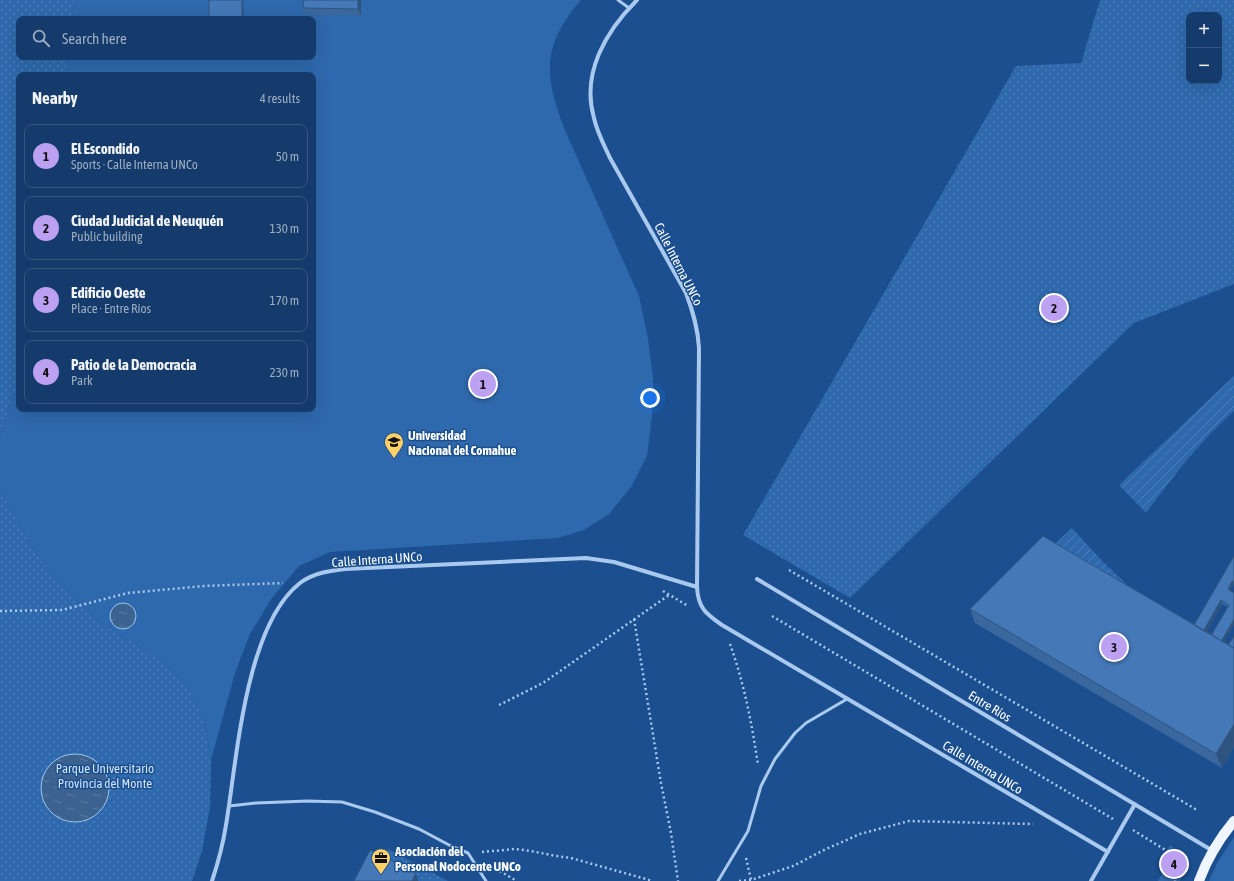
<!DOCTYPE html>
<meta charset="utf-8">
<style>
body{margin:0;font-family:"Asap Condensed",sans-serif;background:#214673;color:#f1f3f6}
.controls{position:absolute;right:12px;top:12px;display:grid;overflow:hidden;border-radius:8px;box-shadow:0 4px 16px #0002}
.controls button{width:36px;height:36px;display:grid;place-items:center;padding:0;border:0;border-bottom:1px solid #33557e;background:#143b6b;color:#f1f3f6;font:20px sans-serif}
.you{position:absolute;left:650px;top:398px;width:14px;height:14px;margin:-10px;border:3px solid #fff;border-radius:50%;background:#1a73e8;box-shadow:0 0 0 6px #1a73e833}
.badge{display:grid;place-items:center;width:26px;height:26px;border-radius:50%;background:#bca0f2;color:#111;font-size:13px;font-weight:700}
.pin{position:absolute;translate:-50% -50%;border:2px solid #fff;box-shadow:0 1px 4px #0006}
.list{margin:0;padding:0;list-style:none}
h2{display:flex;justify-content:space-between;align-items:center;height:52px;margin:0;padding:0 16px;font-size:17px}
h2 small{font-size:13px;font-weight:400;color:#9dadc1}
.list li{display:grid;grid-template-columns:26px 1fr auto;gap:12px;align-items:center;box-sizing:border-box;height:64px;margin:0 8px 8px;padding:0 8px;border:1px solid #33557e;border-radius:8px}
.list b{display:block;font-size:15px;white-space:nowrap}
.list p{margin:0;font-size:13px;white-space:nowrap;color:#9dadc1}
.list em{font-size:13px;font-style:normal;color:#9dadc1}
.icon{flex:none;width:22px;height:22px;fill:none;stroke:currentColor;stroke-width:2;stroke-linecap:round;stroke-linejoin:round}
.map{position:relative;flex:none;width:1234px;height:881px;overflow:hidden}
.search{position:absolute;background:#143b6b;box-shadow:0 4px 16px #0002;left:16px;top:16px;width:300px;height:44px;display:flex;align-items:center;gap:10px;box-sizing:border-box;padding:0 14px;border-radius:8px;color:#9dadc1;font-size:15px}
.panel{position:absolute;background:#143b6b;box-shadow:0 4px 16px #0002;left:16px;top:72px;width:300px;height:340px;border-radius:8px}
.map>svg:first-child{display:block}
.grass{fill:url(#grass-dots);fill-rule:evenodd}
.park{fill:#2e69ad}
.garden{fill:url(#garden-furrows)}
.water{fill:url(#water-ripples);stroke:#9cc4f0}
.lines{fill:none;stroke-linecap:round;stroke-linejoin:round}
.path{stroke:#a9c9ee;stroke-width:2.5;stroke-dasharray:2 3;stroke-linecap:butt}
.lane{stroke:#a9c9ee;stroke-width:3}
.street{stroke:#a9c9ee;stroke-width:4}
.primary{stroke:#f0f6ff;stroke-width:10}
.wall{fill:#3a679d;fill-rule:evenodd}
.shaded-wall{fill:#305480}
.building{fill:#4478b7;stroke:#305480;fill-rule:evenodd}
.labels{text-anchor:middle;stroke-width:3;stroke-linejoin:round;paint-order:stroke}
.street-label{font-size:13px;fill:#fff;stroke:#1b4f8f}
.poi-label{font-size:13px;font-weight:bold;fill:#fff;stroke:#1b4f8f;text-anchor:start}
.park-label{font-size:13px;fill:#cfe3fa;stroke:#1b4f8f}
</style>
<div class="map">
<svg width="1234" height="881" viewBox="0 0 1234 881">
<defs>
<pattern id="grass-dots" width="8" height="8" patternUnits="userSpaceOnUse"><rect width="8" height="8" fill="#2e69ad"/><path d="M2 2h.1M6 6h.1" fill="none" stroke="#4d80b9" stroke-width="1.8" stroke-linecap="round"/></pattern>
<pattern id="garden-furrows" width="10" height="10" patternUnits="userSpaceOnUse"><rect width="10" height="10" fill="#2e69ad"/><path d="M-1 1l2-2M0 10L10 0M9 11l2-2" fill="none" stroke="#4d80b9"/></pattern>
<pattern id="water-ripples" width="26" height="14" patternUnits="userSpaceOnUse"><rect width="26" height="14" fill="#3c6290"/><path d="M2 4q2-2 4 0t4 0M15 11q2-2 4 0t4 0" fill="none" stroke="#597aa1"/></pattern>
</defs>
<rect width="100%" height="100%" fill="#1b4f8f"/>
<path class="grass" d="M0,0H75L72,19H19V57H68L67,68L70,75H19V389L13,397L0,436Z
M1100,0H1234V284L1134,323L850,598L743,535L1016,66L1081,63ZM1189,15H1219V81H1189Z
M0,482V490L37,555L75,600L103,624L164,662L186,683L204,720L211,760L210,807L202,851L192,881H0Z
M388,849L448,881H371Z"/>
<path class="park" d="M75,0H581C542,45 544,75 564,128L639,296L648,338L653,378L652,416L647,456L631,487L609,514L584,530L558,538L330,552L299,566L272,598L250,634L235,673L211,760L204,720L186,683L164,662L103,624L75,600L37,555L0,490V436L13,397L19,389V409H313V75H70L67,68L68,57H313V19H72Z
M1234,837V881H1209L1217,863Z
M1170,845C1189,857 1185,862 1180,881H1158L1166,867L1162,859Z"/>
<path class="garden" d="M1234,376V411C1200,441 1173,477 1146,513L1119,485Z
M1072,528L1103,562L1135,592L1048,551Z"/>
<path class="water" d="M110 616a13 13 0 1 1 26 0a13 13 0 1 1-26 0Z
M41 788a34 34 0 1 1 68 0a34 34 0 1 1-68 0Z"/>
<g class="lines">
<path class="path" d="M789,570L1197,810
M663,591L688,606
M0,611L62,610L128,593L204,586L283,583
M772,616L1113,819
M634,619L661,783L671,833L678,881
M730,644C744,683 752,724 758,765
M499,705L543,683L669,595
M1133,830L1175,856C1181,865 1178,872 1175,881
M482,852L515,849L531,851L556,856L571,858L653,881
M1175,856L1179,851
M746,858L751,880
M491,866L517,881
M739,881L751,880L793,866L824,850L860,834L909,821L1033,824"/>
<path class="lane" d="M618,0L629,8
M229,806L256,803L308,801L342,802L375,812L419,829L451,846L468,853L486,881
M718,881L748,831L761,786L775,759L795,733L806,723L847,699"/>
<path class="street" d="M637,0C606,31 581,73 594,118C597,132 604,145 610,158L686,293C693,312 698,328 699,348L697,587C698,608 706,614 722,625L1108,852
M757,579L1213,851
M212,881C218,863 223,844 226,825C237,760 245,626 300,583C313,573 329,571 345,569L586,558L614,562L697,587
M1091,881L1135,804"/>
<path class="primary" d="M1199,881C1207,859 1219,839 1234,821"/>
</g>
<path class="wall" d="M361,0V16L306,15L303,8Z
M1234,556V584L1230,591L1234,593V625L1224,641L1229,644L1234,636V747L1222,768L975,623L970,609L1194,625ZM1222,604L1228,607L1212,634L1207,631Z"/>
<path class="shaded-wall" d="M242,0H243L244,19H242Z
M358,0H361V16L358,9Z
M1232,581L1234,584L1229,593L1228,589Z
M1221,600L1222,604L1206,633L1204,630Z
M1234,619V625L1223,643L1222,640Z
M1234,724V747L1222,768L1216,754Z
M416,873L418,881H412Z"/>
<path class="building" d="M209,0H242V19H209Z
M304,0H358V9L303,8Z
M1043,536L1234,648V724L1216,754L970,609Z
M1234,556V582L1232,581L1228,589L1234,593V619L1222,640L1229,644L1234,636V648L1194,625ZM1221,600L1229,605L1212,634L1204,630Z
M370,850L416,873L412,881H354Z"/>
<defs>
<g id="university-pin" transform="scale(1)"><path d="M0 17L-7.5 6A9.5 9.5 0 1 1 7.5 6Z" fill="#ffd166" stroke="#1b4f8f"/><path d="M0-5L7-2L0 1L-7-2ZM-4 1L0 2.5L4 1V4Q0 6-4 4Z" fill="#111"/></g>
<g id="office-pin" transform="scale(1)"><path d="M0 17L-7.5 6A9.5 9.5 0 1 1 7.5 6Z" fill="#ffd166" stroke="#1b4f8f"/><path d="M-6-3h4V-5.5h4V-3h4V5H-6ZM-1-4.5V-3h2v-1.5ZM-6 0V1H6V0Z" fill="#111"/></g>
</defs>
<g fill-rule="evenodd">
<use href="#university-pin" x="394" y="442"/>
<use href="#office-pin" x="381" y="858"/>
</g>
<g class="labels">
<g class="street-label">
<text transform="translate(679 264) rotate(63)" y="5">Calle Interna UNCo</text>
<text transform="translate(377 559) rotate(-4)" y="5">Calle Interna UNCo</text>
<text transform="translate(990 706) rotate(31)" y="5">Entre Ríos</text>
<text transform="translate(983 767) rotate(31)" y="5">Calle Interna UNCo</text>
</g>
<g class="poi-label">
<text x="408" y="440">Universidad<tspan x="408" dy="15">Nacional del Comahue</tspan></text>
<text x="395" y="856">Asociación del<tspan x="395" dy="15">Personal Nodocente UNCo</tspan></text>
</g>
<g class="park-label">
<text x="105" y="773">Parque Universitario<tspan x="105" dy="15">Provincia del Monte</tspan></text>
</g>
</g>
</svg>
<div class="controls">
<button>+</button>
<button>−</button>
</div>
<div class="you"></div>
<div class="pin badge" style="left:483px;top:384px">1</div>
<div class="pin badge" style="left:1054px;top:308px">2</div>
<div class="pin badge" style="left:1114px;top:647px">3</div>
<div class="pin badge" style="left:1174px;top:864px">4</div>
<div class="search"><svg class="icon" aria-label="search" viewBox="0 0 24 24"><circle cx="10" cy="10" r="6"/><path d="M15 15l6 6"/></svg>Search here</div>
<section class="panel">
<h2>Nearby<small>4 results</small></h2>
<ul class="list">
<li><span class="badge">1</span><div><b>El Escondido</b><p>Sports · Calle Interna UNCo</p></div><em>50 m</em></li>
<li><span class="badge">2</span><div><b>Ciudad Judicial de Neuquén</b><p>Public building</p></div><em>130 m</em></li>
<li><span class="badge">3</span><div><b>Edificio Oeste</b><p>Place · Entre Ríos</p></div><em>170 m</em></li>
<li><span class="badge">4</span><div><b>Patio de la Democracia</b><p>Park</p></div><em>230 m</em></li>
</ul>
</section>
</div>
